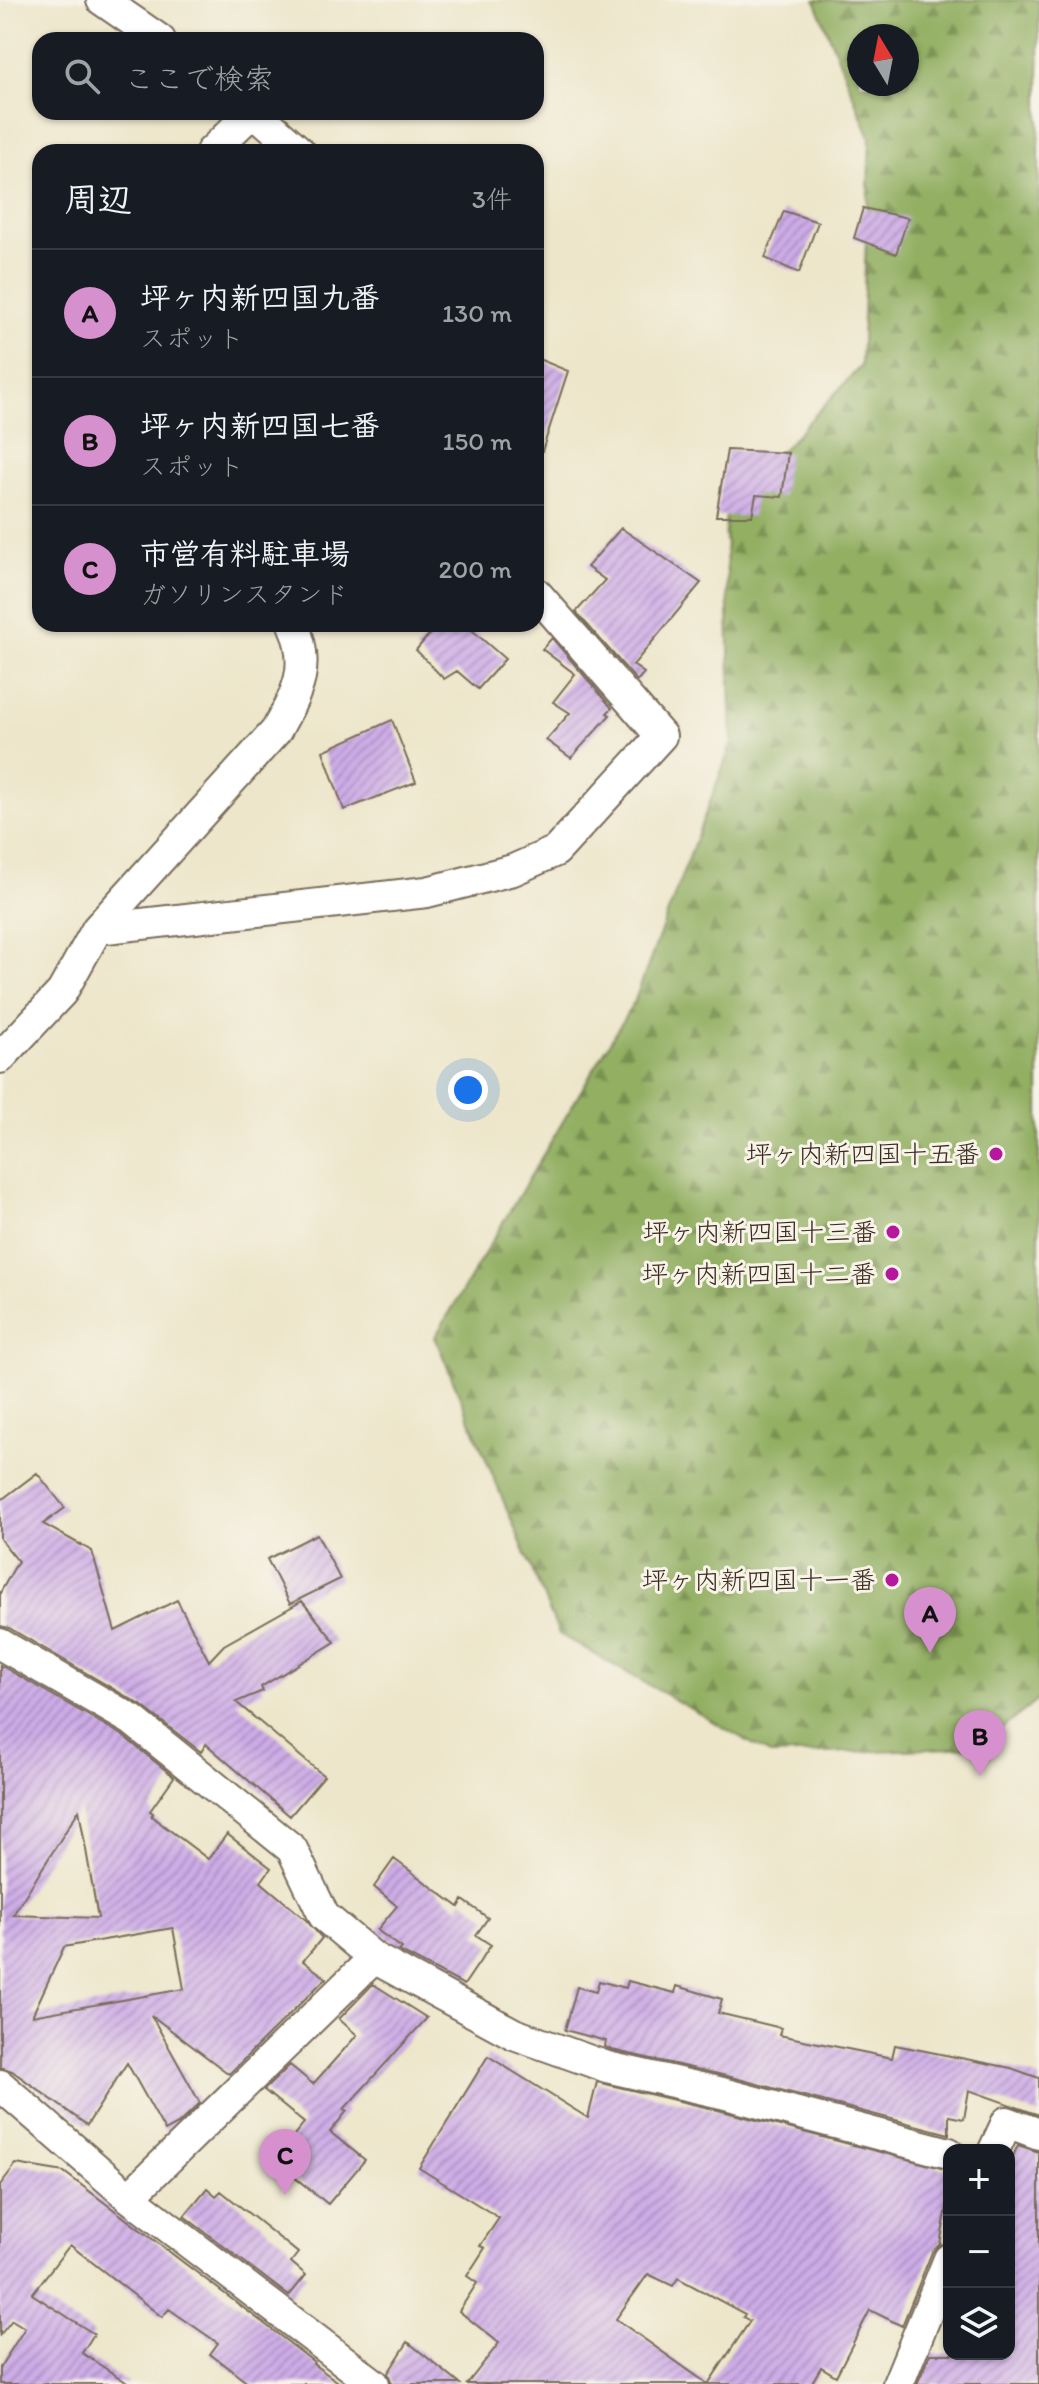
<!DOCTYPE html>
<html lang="ja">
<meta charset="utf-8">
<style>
body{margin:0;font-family:Itim,"Klee One",sans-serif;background:#20242c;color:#f1f3f6}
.controls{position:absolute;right:24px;bottom:24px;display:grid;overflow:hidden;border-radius:16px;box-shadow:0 2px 6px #0004}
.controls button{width:72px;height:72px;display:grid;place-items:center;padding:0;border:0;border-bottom:2px solid #363941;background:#171b24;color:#f1f3f6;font:40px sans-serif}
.compass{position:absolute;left:847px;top:24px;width:72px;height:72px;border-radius:50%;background:#171b24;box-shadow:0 2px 6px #0004;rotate:350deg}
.you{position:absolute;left:468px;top:1090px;width:28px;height:28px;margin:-20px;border:6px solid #fff;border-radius:50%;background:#1a73e8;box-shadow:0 0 0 12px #1a73e833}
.badge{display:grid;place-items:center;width:52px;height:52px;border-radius:50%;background:#d690ce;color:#111;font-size:26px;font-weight:700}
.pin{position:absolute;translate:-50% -66px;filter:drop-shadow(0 2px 4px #0008)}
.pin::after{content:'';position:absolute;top:42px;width:28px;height:24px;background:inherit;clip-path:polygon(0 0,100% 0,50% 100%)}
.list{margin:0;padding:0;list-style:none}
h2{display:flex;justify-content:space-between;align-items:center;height:104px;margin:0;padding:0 32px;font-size:34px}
h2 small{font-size:26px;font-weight:400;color:#9ea1a6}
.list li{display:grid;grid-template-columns:52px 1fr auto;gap:24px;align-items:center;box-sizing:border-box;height:128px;padding:0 32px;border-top:2px solid #363941}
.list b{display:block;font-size:30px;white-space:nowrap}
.list p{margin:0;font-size:26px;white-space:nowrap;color:#9ea1a6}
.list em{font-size:26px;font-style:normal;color:#9ea1a6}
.icon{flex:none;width:44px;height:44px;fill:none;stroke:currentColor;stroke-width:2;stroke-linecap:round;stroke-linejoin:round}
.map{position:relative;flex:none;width:1039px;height:2384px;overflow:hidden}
.search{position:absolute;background:#171b24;box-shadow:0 2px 6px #0004;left:32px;top:32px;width:512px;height:88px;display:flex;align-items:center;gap:20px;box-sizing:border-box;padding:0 28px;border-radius:24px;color:#9ea1a6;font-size:30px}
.panel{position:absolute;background:#171b24;box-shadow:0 2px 6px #0004;left:32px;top:144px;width:512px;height:488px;border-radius:24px}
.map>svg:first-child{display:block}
.forest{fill:url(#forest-firs);stroke:#666c40;stroke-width:2;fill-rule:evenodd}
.building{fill:url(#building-hatch);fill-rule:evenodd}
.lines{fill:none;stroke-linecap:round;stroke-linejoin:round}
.street-casing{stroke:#796c5a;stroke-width:34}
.street{stroke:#fff;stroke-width:30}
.poi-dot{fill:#b5179e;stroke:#f7f3e8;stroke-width:3}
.labels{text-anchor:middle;stroke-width:6;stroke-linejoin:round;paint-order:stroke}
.poi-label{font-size:26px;fill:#3b2a1e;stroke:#f7f3e8;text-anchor:end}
</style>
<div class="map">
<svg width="1039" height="2384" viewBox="0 0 1039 2384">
<defs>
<pattern id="forest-firs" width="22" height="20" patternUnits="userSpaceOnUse" patternTransform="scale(2)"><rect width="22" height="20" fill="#92af62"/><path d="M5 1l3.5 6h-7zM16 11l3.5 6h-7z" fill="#788f50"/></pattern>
<pattern id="building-hatch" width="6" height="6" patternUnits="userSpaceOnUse" patternTransform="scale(2)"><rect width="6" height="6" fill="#cdace7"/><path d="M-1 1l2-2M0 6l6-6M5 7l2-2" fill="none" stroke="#a88cbb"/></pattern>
</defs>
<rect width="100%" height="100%" fill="#f7f3e8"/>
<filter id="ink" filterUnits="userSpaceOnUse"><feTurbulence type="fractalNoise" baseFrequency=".0125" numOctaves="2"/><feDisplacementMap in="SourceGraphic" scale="16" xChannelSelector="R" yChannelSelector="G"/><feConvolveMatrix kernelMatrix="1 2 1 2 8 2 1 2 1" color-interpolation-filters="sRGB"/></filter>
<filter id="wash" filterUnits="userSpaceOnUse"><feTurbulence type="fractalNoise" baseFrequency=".006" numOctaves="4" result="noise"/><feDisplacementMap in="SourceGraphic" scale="32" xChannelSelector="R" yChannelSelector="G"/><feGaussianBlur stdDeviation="1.8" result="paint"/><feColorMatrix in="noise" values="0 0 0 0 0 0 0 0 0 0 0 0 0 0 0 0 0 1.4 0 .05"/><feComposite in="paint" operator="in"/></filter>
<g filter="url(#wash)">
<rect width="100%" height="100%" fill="#ede6ca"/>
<path class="forest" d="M815,0H1039V1699L979,1747L772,1755L559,1634L435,1337L635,1000L732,743L725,511L861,366L870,138ZM859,36H907V84H859Z"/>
<g id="blocks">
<path class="building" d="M863,208L908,218L896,254L854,238Z
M784,211L818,222L799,273L765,258Z
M536,358L568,371L542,451L536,450Z
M727,450L788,453L782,497L756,495L752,516H716Z
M621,528L701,583L633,665L644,673L637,681L576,612L605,580L587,567Z
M438,624H465L505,659L478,689L457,671L444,679L416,650Z
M552,638L612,708L607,713L610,715L571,758L546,740L570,713L553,702L575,674L542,649Z
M392,720L416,782L344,810L323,751Z
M37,1473L65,1508L43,1524L92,1551L115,1631L177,1600L209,1661L224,1645L302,1601L335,1642L261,1687L263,1691L236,1702L324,1776L290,1816L206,1744L201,1752L141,1705L9,1628L0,1626V1593L18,1561L0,1539V1501Z
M317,1534L340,1579L290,1604L267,1559Z
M0,1665L122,1735L174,1777L150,1811L153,1813L151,1816L208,1859L227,1834L271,1868L261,1882L306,1920L322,1938L303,1961L326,1978L229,2074L151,2015L200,2103L178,2124L165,2131L127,2063L87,2125L12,2071L0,2067ZM79,1810L98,1918L13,1915ZM173,1928L184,1989L32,2016L64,1947Z
M394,1859L459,1907L463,1900L488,1918L476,1935L491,1945L464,1985L399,1951L402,1948L377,1930L397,1906L374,1887Z
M599,1981L626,1988L628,1981L675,1993L677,1986L722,1999L718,2013L781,2028L779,2035L892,2058L895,2045L1011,2068L1039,2078V2115L969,2090L964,2119L949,2116V2134L727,2076L612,2050L605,2047L606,2041L565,2030L577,1987L596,1992Z
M373,1984L427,2018L344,2109L347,2111L330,2132L365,2160L328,2204L273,2160L304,2123L264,2090L290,2065L313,2084L357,2035L339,2019Z
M488,2056L588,2118L597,2082L718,2110L949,2170V2197L940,2244L932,2252L902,2326L870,2310L836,2376L821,2367L811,2384H467L499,2343L459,2311L477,2283L467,2276L485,2248L480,2246L499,2218L419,2168ZM648,2274L673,2286L678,2278L745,2314L743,2317L750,2321L708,2384L616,2319Z
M1018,2145L1039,2152V2384H917L930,2354H1009V2165Z
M16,2164L64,2172L266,2325L314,2362L313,2364L341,2384H249L210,2354L218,2343L169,2309L162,2317L70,2245L32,2294L94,2334L82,2353L129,2384H0V2367L25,2328L12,2320L0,2335V2185Z
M207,2188L216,2196L221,2191L298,2253L291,2262L306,2275L289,2296L184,2216Z
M408,2342L460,2384H392L388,2373Z"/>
</g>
</g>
<g filter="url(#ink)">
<use href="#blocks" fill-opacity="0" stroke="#796c5a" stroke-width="2"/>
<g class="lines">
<g class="street-casing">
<path id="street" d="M102,0L160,40
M255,112L300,152
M211,152L252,112
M97,929L427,892L513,870L556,851L661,736L536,593
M0,1058L62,992L97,929L276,731C297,693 312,667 293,624
M0,1644L132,1720L292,1849L324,1916L374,1958L514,2034L607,2067L722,2093L949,2153
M0,2085L129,2197L374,2384
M994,2150L1007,2122L1039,2134
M129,2197L374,1958
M898,2384L949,2259"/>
</g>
<use href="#street" class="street"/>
</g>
</g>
<g class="poi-dot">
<circle cx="996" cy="1154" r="8"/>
<circle cx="893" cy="1232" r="8"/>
<circle cx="892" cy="1274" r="8"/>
<circle cx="892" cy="1580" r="8"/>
</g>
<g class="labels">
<g class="poi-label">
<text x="980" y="1163">坪ヶ内新四国十五番</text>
<text x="877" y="1241">坪ヶ内新四国十三番</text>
<text x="876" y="1283">坪ヶ内新四国十二番</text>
<text x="876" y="1589">坪ヶ内新四国十一番</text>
</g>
</g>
</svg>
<div class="controls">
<button>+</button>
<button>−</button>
<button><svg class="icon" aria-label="layers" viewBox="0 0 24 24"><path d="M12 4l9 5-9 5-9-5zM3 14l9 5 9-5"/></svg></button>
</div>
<svg class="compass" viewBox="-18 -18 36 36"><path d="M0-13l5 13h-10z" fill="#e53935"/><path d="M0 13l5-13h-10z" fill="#9ea1a6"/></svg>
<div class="you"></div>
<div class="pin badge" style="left:930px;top:1653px">A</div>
<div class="pin badge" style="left:980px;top:1776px">B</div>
<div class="pin badge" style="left:285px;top:2195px">C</div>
<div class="search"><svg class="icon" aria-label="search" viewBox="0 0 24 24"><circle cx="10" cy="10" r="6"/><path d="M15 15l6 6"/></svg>ここで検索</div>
<section class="panel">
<h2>周辺<small>3件</small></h2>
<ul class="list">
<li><span class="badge">A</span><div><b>坪ヶ内新四国九番</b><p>スポット</p></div><em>130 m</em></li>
<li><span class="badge">B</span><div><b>坪ヶ内新四国七番</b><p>スポット</p></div><em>150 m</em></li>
<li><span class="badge">C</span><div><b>市営有料駐車場</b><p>ガソリンスタンド</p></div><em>200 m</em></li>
</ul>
</section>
</div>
